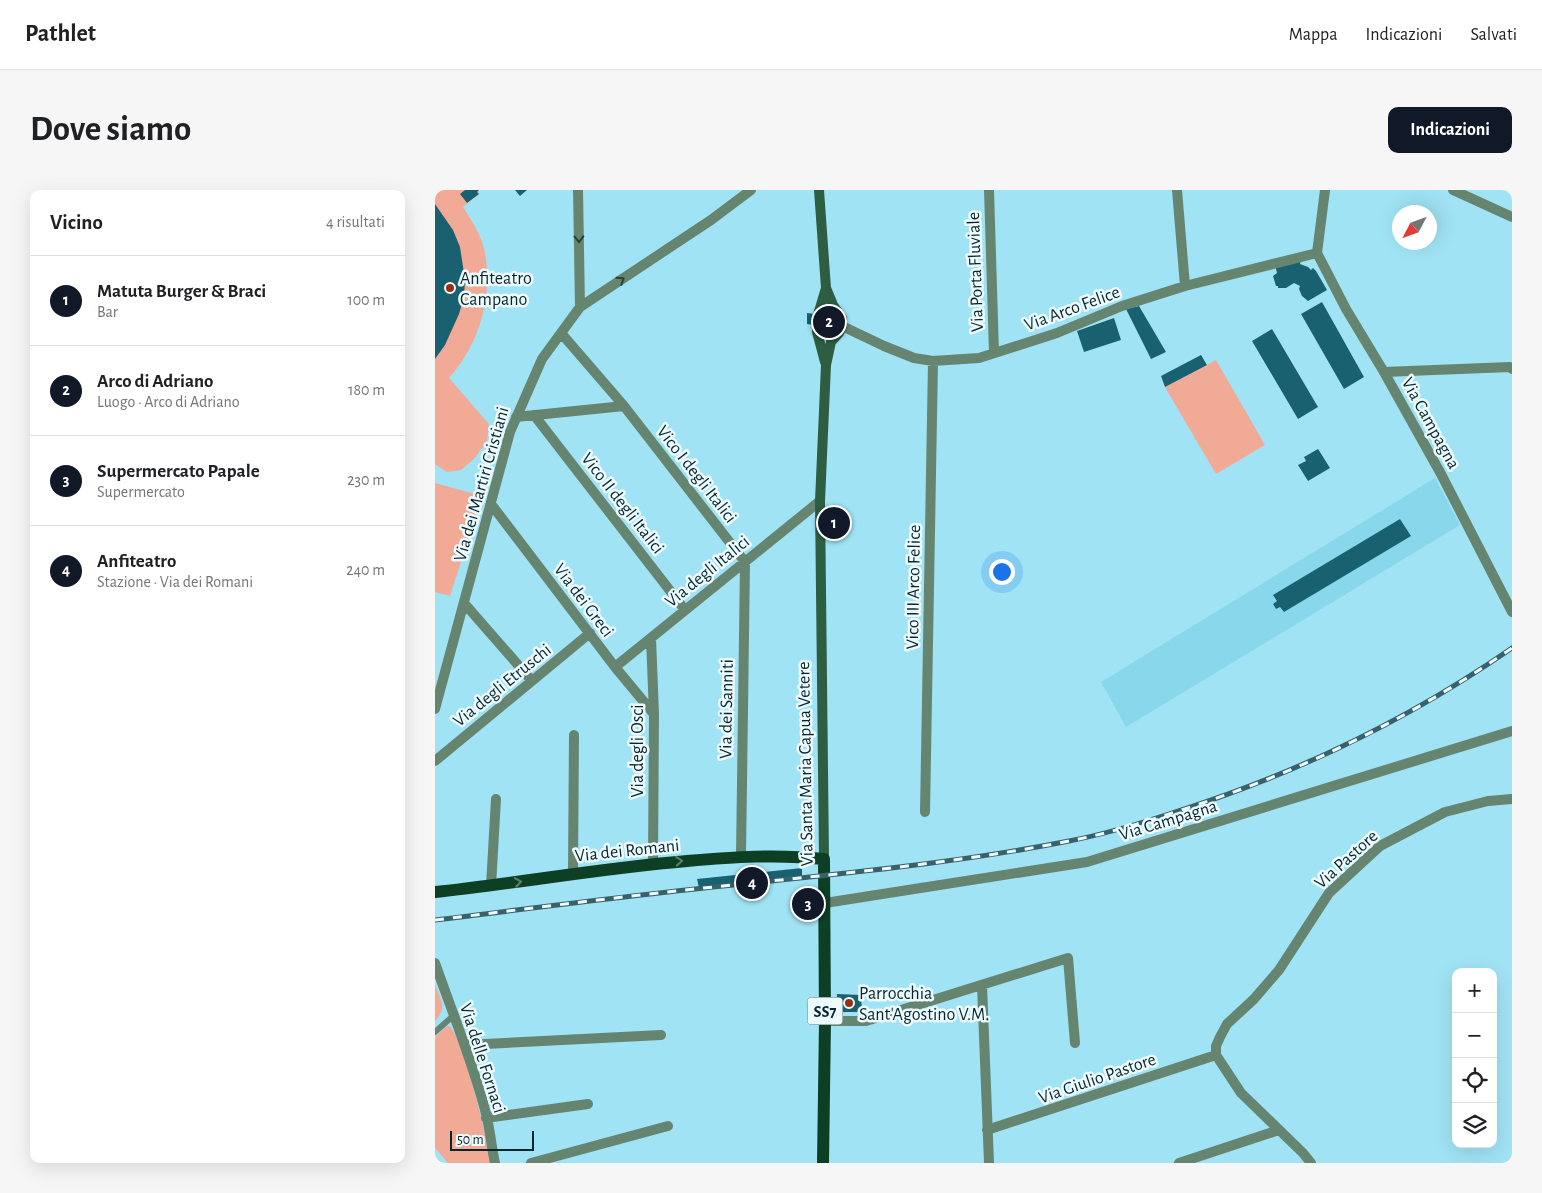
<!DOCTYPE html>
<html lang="it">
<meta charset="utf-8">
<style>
body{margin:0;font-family:"Alegreya Sans",sans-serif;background:#f6f6f6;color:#202124}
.controls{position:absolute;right:15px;bottom:15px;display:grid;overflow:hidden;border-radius:10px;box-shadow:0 5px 20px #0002}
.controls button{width:45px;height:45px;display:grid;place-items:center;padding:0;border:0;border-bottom:1px solid #e0e0e0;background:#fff;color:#202124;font:25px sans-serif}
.compass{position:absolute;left:957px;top:15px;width:45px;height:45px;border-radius:50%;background:#fff;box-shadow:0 5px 20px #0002;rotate:229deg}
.scale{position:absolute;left:15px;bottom:12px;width:84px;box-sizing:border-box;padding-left:5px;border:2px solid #09262c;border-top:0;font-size:14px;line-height:18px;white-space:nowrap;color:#09262c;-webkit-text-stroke:4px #eefbfe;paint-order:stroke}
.you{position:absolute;left:566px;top:381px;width:18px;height:18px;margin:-12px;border:4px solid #fff;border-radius:50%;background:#1a73e8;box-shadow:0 0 0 8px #1a73e833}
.badge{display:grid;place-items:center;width:32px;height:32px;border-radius:50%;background:#111827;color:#fff;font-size:16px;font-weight:700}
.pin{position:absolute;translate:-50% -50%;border:2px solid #fff;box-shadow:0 1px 5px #0006}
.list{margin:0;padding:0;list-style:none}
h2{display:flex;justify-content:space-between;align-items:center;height:65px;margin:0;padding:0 20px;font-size:21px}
h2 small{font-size:16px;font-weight:400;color:#757577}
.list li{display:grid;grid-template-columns:32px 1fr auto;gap:15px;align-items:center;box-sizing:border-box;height:90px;padding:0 20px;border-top:1px solid #e0e0e0}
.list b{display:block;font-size:19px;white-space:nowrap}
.list p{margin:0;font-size:16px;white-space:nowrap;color:#757577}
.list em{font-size:16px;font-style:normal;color:#757577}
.icon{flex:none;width:28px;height:28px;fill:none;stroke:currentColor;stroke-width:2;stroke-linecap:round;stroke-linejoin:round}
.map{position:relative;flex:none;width:1077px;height:973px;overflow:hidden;border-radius:10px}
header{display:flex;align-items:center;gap:30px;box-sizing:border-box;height:70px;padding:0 25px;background:#fff;border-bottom:1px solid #e0e0e0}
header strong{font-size:24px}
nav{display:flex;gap:28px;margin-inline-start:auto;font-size:18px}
.intro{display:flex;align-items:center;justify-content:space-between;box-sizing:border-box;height:120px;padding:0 30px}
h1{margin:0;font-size:35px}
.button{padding:12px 22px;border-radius:10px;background:#111827;color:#fff;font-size:18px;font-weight:700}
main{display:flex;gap:30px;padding:0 30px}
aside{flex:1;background:#fff;border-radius:10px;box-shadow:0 5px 20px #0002}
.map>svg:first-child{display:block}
.built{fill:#89d7eb}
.green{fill:#f1aa96}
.building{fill:#196171}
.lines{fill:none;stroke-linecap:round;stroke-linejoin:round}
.lane{stroke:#668571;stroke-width:6}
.street{stroke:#668571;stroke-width:10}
.secondary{stroke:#2e5e42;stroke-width:10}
.primary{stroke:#0d3f25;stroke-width:12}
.rail-casing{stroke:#38616b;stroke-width:5}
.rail{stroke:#eefbfe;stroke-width:3;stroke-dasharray:9;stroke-linecap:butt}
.oneway{stroke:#254241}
.oneway2{stroke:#5c8171}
.poi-dot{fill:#972f11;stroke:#eefbfe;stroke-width:2}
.labels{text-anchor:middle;stroke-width:5;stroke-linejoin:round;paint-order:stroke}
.shield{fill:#eefbfe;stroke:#4e666b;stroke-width:1}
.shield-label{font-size:16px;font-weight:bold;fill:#09262c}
.street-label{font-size:18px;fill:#09262c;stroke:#eefbfe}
.poi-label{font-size:18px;fill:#09262c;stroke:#eefbfe;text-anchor:start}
</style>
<header>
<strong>Pathlet</strong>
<nav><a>Mappa</a><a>Indicazioni</a><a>Salvati</a></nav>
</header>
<div class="intro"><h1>Dove siamo</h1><a class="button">Indicazioni</a></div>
<main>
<aside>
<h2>Vicino<small>4 risultati</small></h2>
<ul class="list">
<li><span class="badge">1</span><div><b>Matuta Burger &amp; Braci</b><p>Bar</p></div><em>100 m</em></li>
<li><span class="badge">2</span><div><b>Arco di Adriano</b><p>Luogo · Arco di Adriano</p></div><em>180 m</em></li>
<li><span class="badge">3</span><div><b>Supermercato Papale</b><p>Supermercato</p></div><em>230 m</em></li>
<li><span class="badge">4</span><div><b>Anfiteatro</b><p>Stazione · Via dei Romani</p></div><em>240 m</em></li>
</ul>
</aside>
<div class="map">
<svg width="1077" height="973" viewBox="0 0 1077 973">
<rect width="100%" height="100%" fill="#a0e3f5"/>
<path class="built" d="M1000,288L1025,335L691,537L666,492Z"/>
<path class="green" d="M0,0H44L43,2L44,4L28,17C37,31 47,46 50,63C58,108 44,154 14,188L54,234L52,251L40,268L26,280L12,282L0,274Z
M781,170L830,255L781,284L730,197Z
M0,293L47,306L15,406L0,402Z
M0,794C5,810 13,817 0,831Z
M12,836H15C26,852 31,871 36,890C44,918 51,945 56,973H13L0,958V847Z"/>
<path class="building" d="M30,0H44L42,2L44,4L32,13L25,4Z
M80,0H92L85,6Z
M0,14L18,40L25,57L30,90L29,107L24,124L10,155L0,169Z
M866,70L865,74L873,77L876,80L878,78L881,81L892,100L873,111L867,106L864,99L865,96L859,93L851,98H843V96H841L838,86L842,83L840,75Z
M887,112L929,187L909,199L866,124Z
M704,116L731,162L716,169L691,119Z
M372,123L380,124L379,135L372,134Z
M679,128L686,150L649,162L642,141Z
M387,129H403V138L387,137Z
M837,139L883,217L863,229L817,151Z
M766,165L772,175L730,197L726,186Z
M883,259L895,278L873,291L863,275L871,271L869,267Z
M965,329L976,346L849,422L845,417L841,419L838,414L842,411L838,405Z
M367,678V688L264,698L262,689Z
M402,804L426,805L427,822H401Z"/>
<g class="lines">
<path class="lane" d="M0,842L18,826"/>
<path class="street" d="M143,0L145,117
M554,0L559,163
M742,0L750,96
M1018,0L1077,27
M882,63L911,119L949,182L1006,284L1077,422
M882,63L890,0
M407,136L449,156L479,168L498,171L544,168L622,143L687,116L750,96L882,63
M949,182L1075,177L1077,179
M189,216L310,372L306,666
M99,225L250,420
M81,227L189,216L126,143
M56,314L180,477L219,524
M29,413L97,491
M216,448L219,524L218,674
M180,477L385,311
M0,519L75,242L107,169L145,117L276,30L316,0
M0,571L155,443
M490,622L498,171
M138,683L139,545
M56,696L61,609
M390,713L652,672L1077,541
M0,773C17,822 37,870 50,920C55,937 56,955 60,973
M547,795L554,973
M390,831H431L633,768L640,853
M30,855L226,845
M51,928L153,914
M552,940L781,865
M96,973L233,936
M744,973L844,940
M876,973L868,963L806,903L781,865V856L785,847L792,834L819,809L844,780L894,703L945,656L1010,622L1053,611L1077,609"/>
<path class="secondary" d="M384,0L391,98L398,115L407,128V136L404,143L396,152L391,175L385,311L389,669
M390,172L382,142L383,125L391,98"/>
<path class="primary" d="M0,702C84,693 168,678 252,671C298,667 343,664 389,669L390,831L388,973"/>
<g class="rail-casing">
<path id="rail" d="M0,730C99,718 198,705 298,695C410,683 523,673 634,651C671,644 707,633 743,621C863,583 973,530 1077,458"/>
</g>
<use href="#rail" class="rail"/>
</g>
<defs><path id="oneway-chevron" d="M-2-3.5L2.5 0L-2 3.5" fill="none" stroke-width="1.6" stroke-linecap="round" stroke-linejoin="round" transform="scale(1.25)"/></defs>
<g class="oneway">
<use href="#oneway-chevron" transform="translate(144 49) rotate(89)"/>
<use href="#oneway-chevron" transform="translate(186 90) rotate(-34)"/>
</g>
<g class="oneway2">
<use href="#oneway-chevron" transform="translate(244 671) rotate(-5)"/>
<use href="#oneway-chevron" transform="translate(83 692) rotate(-9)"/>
</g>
<g class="poi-dot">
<circle cx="15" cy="98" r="5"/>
<circle cx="414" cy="813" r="5"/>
</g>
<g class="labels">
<rect class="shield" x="372.5" y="807.5" width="35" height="27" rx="4"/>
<g class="shield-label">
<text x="390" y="827">SS7</text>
</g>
<g class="street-label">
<text transform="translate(540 82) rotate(-92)" y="6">Via Porta Fluviale</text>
<text transform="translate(637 118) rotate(-20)" y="6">Via Arco Felice</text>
<text transform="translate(996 233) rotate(61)" y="6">Via Campagna</text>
<text transform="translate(262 284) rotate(52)" y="6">Vico I degli Italici</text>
<text transform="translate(46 294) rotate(-74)" y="6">Via dei Martiri Cristiani</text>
<text transform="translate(188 313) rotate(52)" y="6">Vico II degli Italici</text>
<text transform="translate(272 381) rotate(-39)" y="6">Via degli Italici</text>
<text transform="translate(478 397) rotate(-89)" y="6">Vico III Arco Felice</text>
<text transform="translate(149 410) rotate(53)" y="6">Via dei Greci</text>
<text transform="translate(67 495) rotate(-39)" y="6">Via degli Etruschi</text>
<text transform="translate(291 519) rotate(-89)" y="6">Via dei Sanniti</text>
<text transform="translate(202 561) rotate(-90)" y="6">Via degli Osci</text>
<text transform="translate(370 574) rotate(-91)" y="6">Via Santa Maria Capua Vetere</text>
<text transform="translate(733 630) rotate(-17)" y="6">Via Campagna</text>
<text transform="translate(192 660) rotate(-6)" y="6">Via dei Romani</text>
<text transform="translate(911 669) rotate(-42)" y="6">Via Pastore</text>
<text transform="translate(48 868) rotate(72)" y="6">Via delle Fornaci</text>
<text transform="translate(662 888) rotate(-19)" y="6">Via Giulio Pastore</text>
</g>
<g class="poi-label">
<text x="25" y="94">Anfiteatro<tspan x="25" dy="21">Campano</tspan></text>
<text x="424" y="809">Parrocchia<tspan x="424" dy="21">Sant'Agostino V.M.</tspan></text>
</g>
</g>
</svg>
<div class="controls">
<button>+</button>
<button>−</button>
<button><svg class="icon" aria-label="locate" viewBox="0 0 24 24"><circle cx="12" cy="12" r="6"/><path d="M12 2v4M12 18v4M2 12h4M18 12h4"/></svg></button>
<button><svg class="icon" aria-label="layers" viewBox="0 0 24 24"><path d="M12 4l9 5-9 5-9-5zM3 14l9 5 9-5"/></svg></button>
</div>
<svg class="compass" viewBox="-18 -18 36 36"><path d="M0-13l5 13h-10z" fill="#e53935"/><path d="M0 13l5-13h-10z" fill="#757577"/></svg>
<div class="scale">50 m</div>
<div class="you"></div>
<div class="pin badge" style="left:399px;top:333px">1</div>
<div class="pin badge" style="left:394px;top:132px">2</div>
<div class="pin badge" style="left:373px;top:714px">3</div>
<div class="pin badge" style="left:317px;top:693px">4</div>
</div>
</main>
